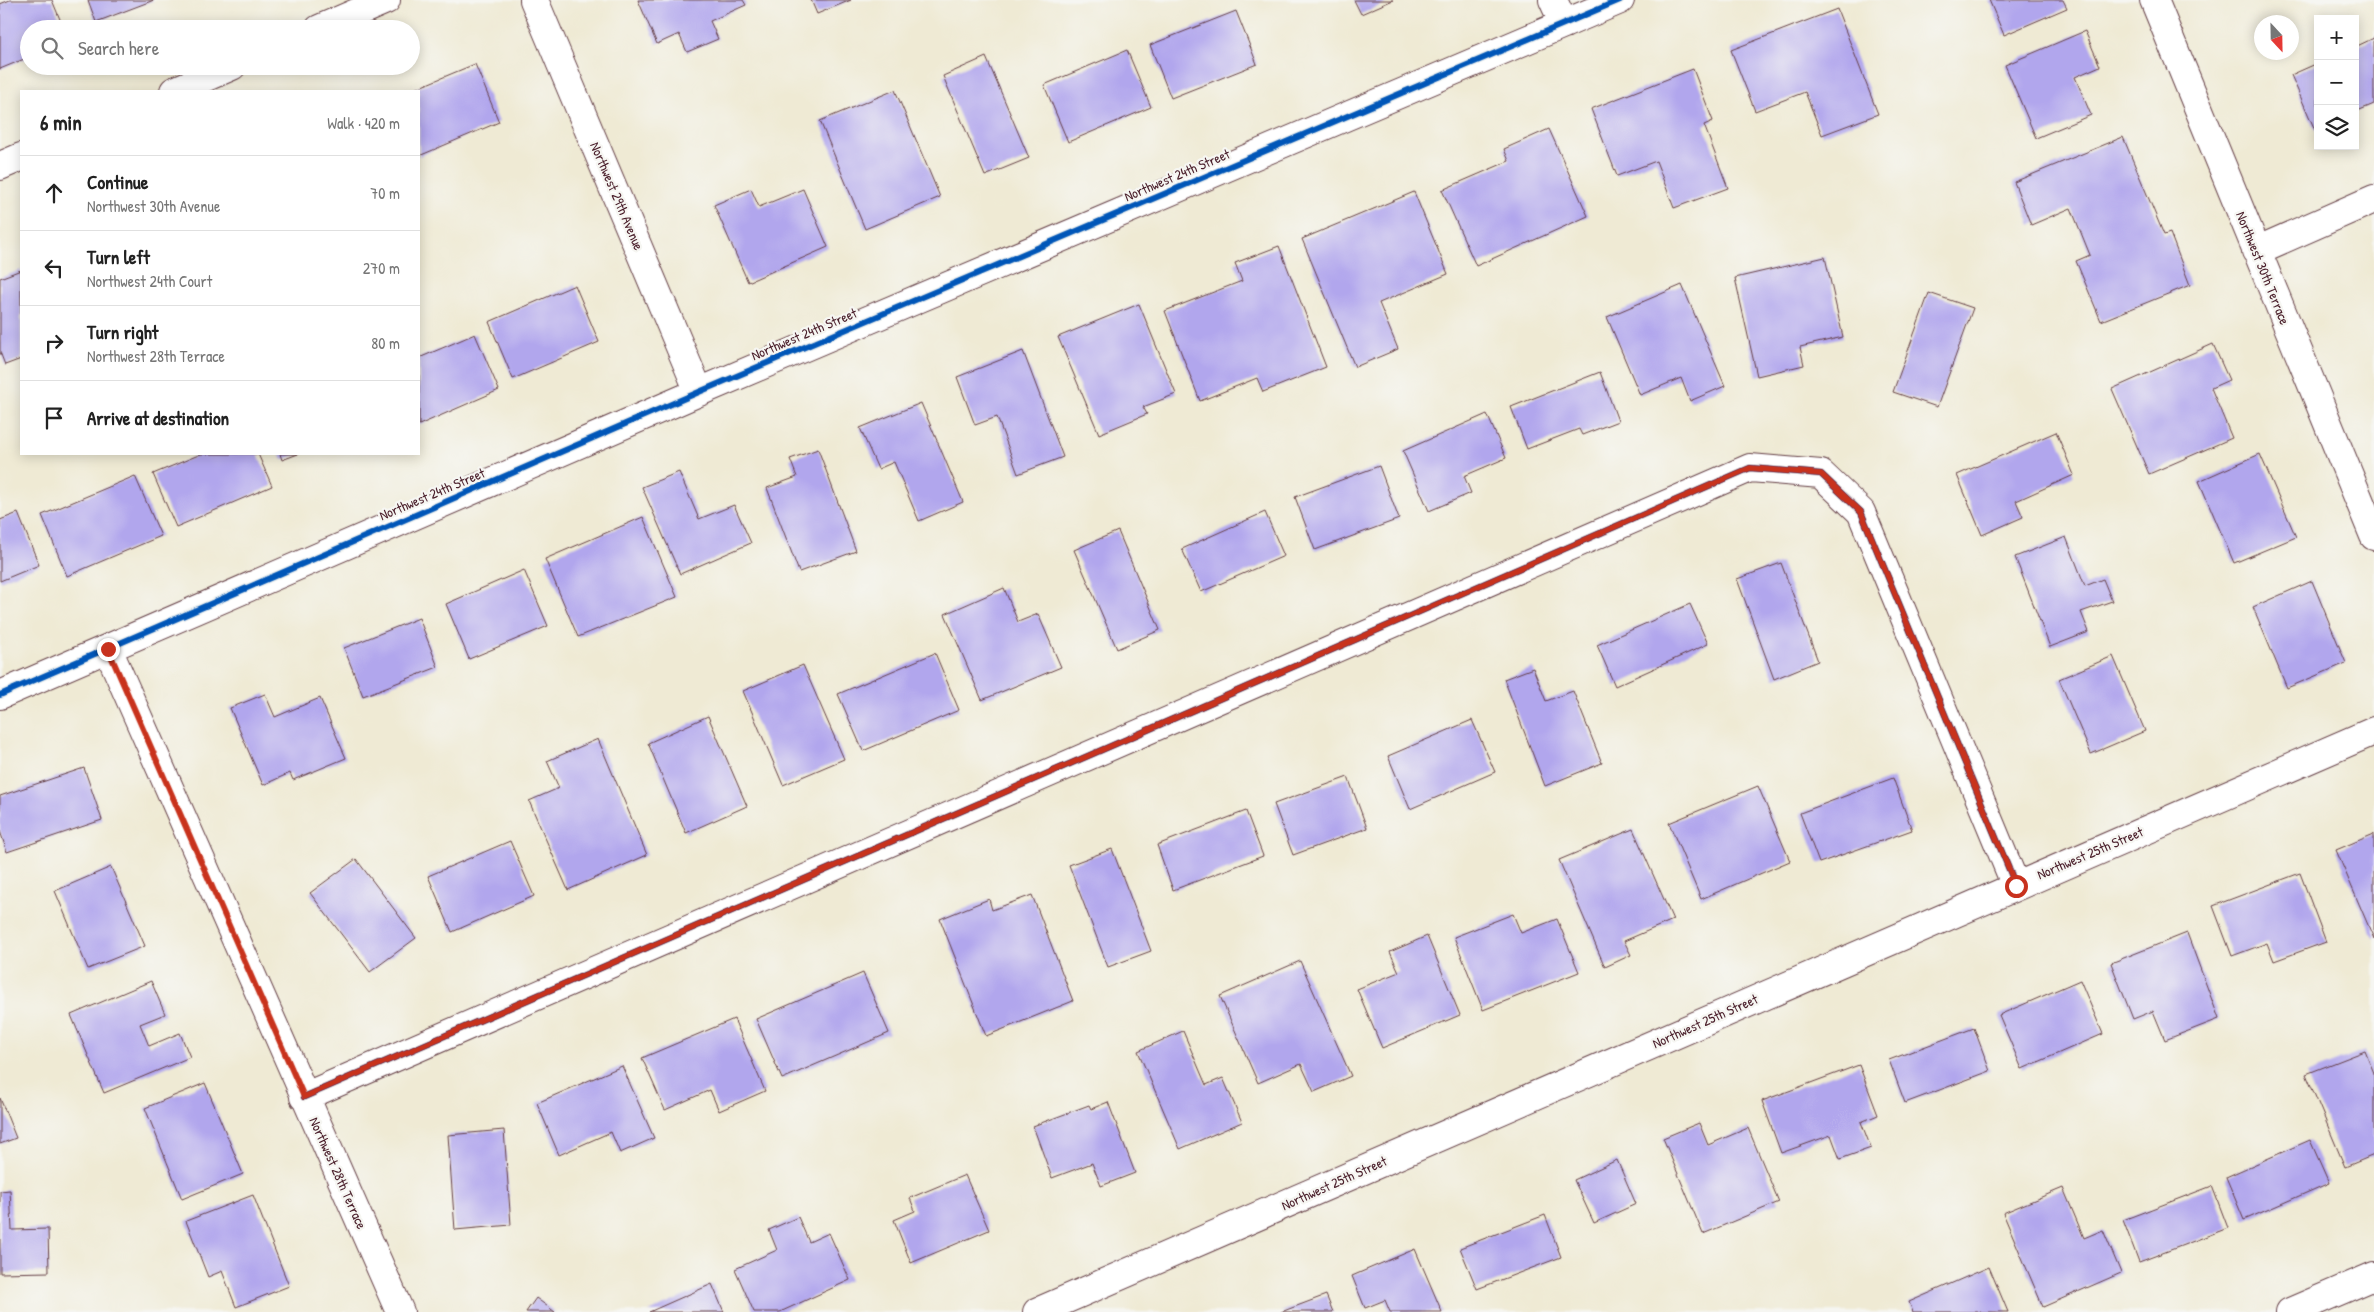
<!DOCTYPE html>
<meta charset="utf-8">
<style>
body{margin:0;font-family:"Patrick Hand",sans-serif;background:#f6f6f6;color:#222}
.controls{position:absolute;right:15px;top:15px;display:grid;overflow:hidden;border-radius:0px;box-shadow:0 2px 12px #0003}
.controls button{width:45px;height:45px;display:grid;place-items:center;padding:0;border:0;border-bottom:1px solid #e0e0e0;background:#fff;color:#222;font:25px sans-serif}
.compass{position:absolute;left:2254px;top:15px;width:45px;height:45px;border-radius:50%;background:#fff;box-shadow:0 2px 12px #0003;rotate:158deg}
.stop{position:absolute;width:15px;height:15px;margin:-11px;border:4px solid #c8321e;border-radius:50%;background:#fff}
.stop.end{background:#c8321e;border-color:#fff;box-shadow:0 1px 5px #0008}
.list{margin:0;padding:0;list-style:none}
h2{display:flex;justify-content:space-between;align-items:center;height:65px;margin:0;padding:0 20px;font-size:21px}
h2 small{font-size:16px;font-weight:400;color:#767676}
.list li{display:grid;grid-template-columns:32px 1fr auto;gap:15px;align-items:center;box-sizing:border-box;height:75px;padding:0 20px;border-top:1px solid #e0e0e0}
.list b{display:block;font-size:19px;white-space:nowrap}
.list p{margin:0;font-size:16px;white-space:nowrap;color:#767676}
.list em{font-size:16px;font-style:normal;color:#767676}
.icon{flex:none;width:28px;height:28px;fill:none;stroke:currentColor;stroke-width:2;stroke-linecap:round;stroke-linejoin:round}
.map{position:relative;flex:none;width:2374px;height:1312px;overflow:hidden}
.search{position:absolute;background:#fff;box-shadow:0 2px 12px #0003;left:20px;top:20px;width:400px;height:55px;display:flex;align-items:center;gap:12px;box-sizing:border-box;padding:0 18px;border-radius:28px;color:#767676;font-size:19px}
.panel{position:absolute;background:#fff;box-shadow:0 2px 12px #0003;left:20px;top:90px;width:400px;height:365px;border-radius:0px}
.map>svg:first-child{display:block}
.building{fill:#b1a6ed}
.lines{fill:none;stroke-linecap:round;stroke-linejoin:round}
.minor-casing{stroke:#633d44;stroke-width:30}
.minor{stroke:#fff;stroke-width:28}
.cycleway-casing{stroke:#f6f6f2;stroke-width:9}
.cycleway{stroke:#0057b8;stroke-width:6}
.route{stroke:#c8321e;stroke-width:6}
.labels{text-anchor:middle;stroke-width:4.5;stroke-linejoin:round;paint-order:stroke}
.street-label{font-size:14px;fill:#4a1f2b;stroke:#f6f6f2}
</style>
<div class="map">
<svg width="2374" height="1312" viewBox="0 0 2374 1312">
<rect width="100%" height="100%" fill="#f6f6f2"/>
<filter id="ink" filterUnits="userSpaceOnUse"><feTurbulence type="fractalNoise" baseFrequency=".02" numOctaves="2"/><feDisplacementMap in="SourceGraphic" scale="10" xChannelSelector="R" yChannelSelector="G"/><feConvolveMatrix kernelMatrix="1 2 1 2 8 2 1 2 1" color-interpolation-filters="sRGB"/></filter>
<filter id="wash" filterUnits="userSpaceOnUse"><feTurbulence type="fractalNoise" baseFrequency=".0096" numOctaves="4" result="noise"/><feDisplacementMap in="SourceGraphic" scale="20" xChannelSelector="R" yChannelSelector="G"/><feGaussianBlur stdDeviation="1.12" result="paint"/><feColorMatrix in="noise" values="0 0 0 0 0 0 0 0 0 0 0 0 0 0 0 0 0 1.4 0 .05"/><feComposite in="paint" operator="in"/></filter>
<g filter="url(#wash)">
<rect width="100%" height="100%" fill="#efead4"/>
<g id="blocks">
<path class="building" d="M10,0H52L64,29H29V57L0,69V4Z
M88,0H154L96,22Z
M638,0H743L746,5L710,21L718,39L687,52L679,34L657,44Z
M811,0H851L817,14Z
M1354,0H1393L1361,14Z
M1989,0H2063L2067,8L2004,35Z
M1837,9L1878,114L1822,135L1805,92L1755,111L1731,50Z
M1236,11L1257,64L1171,98L1150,45Z
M2085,31L2100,66L2075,77L2091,115L2036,138L2005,65Z
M2374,38V104L2355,112V47Z
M1127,50L1151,107L1068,142L1044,85Z
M986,57L1029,158L985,176L943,76Z
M2318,63V128L2315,130L2291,75Z
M475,64L499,122L419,156V91H410Z
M1693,69L1713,121L1704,125L1728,188L1674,208L1656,161L1617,176L1591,109Z
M895,90L940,197L865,229L820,121Z
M1549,129L1588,216L1476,266L1442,190L1509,161L1504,149Z
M2123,137L2164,235L2170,233L2190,285L2101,321L2076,261L2090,255L2071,208L2031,225L2014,182Z
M751,189L759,207L803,189L828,247L748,282L714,205Z
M1414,192L1448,274L1379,303L1398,349L1355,367L1302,239Z
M1279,246L1326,367L1263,392L1257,378L1200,401L1165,311L1242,281L1235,263Z
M1825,257L1843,337L1800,347L1804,365L1757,376L1735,278Z
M21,270V359L5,365L0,352V278Z
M575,285L599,342L513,379L489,322Z
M1682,285L1725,386L1690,401L1681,378L1640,395L1607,317Z
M1929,293L1973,308L1937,407L1893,392Z
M1139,304L1176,394L1143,407L1147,414L1099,434L1058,337Z
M475,334L499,390L419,425V358Z
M2213,344L2229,380L2211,388L2232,438L2149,474L2112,389Z
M1023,351L1063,457L1018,474L997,417L975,425L957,377Z
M1600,372L1618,421L1582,435L1579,429L1527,449L1511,407Z
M921,403L963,502L919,521L894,462L878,469L860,428Z
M1487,414L1506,458L1464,476L1471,493L1429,511L1403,451Z
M2056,432L2074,475L2016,501L2023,517L1982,535L1957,475Z
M818,449L856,551L799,572L767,488L797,477L790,459Z
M201,454H258L272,486L176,527L153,474Z
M280,454H298L282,460Z
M2260,454L2296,537L2234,563L2199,481Z
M1379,466L1399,519L1315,550L1295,497Z
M679,472L699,519L734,505L751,543L680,574L642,487Z
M135,476L161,536L67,576L42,515Z
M1265,512L1284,556L1201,592L1182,549Z
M18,513L39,565L0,581V520Z
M643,517L677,597L578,637L545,559Z
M1118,531L1160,630L1117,649L1074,550Z
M2066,537L2085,586L2103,579L2112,601L2081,612L2089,632L2050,647L2015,557Z
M1781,563L1818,661L1774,679L1737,579Z
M524,570L548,626L469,659L446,604Z
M2312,581L2346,663L2287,688L2253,607Z
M1004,588L1018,622L1038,614L1061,667L982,700L945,614Z
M1690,604L1708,644L1615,686L1597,645Z
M419,618L438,667L363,696L344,648Z
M935,653L959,710L863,751L838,694Z
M2113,656L2145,731L2091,754L2059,679Z
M803,665L844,759L783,785L743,691Z
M1533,668L1546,701L1573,691L1602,763L1545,786L1504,679Z
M265,694L275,717L320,698L346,758L293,780L290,773L263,785L230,708Z
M708,716L747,806L686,833L648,743Z
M1472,720L1495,772L1410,809L1388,756Z
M598,739L647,855L568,890L529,801L559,788L547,761Z
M84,768L102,820L7,852L0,831V796Z
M1348,777L1367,828L1293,855L1274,804Z
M1893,778L1912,830L1819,863L1800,813Z
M1758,786L1790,861L1701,899L1669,823Z
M1246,811L1263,856L1173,890L1157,845Z
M1633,829L1673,920L1624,941L1631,955L1605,967L1559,860Z
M2374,834V939L2336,850Z
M510,841L534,896L452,932L428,876Z
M1112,849L1151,951L1108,967L1069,865Z
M356,859L416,938L370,972L310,893Z
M111,867L145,946L88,969L55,891Z
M2300,873L2326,942L2274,961L2267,943L2232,956L2213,906Z
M1032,895L1073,1001L986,1036L940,919L989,899L992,910Z
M1513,914L1521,933L1557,919L1579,972L1483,1010L1454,937Z
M2187,933L2219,1019L2165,1040L2153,1011L2133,1019L2111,963Z
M1427,936L1460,1015L1382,1048L1357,989L1399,972L1390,952Z
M1300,961L1351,1076L1314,1092L1301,1064L1258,1083L1220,996Z
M863,973L889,1033L782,1079L756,1019Z
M2080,980L2103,1034L2022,1069L1999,1015Z
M151,981L165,1014L140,1024L149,1046L180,1033L190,1057L104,1093L71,1015Z
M734,1019L765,1091L719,1111L710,1090L665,1110L642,1058Z
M1974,1028L1990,1071L1905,1103L1889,1060Z
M1183,1031L1206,1085L1223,1078L1242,1122L1180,1149L1138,1051Z
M2365,1051L2374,1073V1155L2345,1167L2306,1074Z
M1859,1065L1878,1115L1861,1122L1871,1148L1840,1159L1831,1135L1781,1153L1762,1101Z
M622,1066L654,1138L620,1153L611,1132L559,1155L537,1103Z
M205,1083L243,1174L182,1199L145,1108Z
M0,1098L16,1138L0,1144Z
M1108,1102L1135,1173L1101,1186L1092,1163L1052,1178L1033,1126L1089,1105L1091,1109Z
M1699,1123L1708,1145L1748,1128L1779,1202L1703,1234L1663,1138Z
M504,1130L511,1225L455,1230L448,1135Z
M2310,1140L2329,1183L2244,1220L2226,1177Z
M1617,1160L1636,1204L1594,1223L1574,1180Z
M965,1175L989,1230L911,1263L894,1220L915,1211L910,1198Z
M2212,1186L2228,1228L2139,1262L2123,1220Z
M2063,1188L2084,1238L2103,1230L2121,1273L2043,1307L2003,1213Z
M10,1190L12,1230L48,1229L49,1272L0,1273V1191Z
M253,1195L289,1286L236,1307L222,1271L208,1277L186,1221Z
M1545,1215L1561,1257L1477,1289L1460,1248Z
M798,1217L809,1242L829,1233L850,1280L780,1312H754L735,1269L777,1250L769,1230Z
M1415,1249L1442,1312H1390L1385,1300L1365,1308L1352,1276Z
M1989,1267L2008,1312H1913L1909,1302Z
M712,1284L724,1312H649Z
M1326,1295L1333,1312H1281Z
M536,1298L555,1312H526Z"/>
</g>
</g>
<g filter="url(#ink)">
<use href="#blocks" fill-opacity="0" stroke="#633d44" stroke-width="1"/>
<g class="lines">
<g class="minor-casing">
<path id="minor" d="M534,0L699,392
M1553,0L1564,24
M2154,0L2374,536
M319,29L386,0
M174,91L232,66
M0,166L21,157
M2256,251L2374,199
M108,649L400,1312
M0,695L699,392L1620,0
M304,1097L1750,468L1821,474L1861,512L2016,886
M1037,1312L2374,731
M2290,1312L2374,1276"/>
</g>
<use href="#minor" class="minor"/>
<g class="cycleway-casing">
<path id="cycleway" d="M0,695L699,392L1620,0
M304,1097L1750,468L1821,474L1861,512L2016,886"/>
</g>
<use href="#cycleway" class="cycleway"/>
</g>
</g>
<g class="lines" filter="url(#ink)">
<path class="route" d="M108,649L304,1097L1750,468L1821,474L1861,512L2016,886"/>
</g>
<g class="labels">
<g class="street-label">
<text transform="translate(1177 175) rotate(-23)" y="5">Northwest 24th Street</text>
<text transform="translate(617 196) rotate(67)" y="5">Northwest 29th Avenue</text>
<text transform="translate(2263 268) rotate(68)" y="5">Northwest 30th Terrace</text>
<text transform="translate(804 334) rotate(-23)" y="5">Northwest 24th Street</text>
<text transform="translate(432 494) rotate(-23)" y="5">Northwest 24th Street</text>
<text transform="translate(2090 853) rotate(-23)" y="5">Northwest 25th Street</text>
<text transform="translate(1705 1021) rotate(-24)" y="5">Northwest 25th Street</text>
<text transform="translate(338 1173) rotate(66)" y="5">Northwest 28th Terrace</text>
<text transform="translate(1334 1183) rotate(-24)" y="5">Northwest 25th Street</text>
</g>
</g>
</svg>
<div class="controls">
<button>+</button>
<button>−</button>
<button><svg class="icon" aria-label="layers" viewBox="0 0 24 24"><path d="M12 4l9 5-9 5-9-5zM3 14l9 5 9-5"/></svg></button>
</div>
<svg class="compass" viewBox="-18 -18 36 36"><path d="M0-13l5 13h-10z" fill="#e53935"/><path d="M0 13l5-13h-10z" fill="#767676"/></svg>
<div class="stop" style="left:2016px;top:886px"></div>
<div class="stop end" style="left:108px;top:649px"></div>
<div class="search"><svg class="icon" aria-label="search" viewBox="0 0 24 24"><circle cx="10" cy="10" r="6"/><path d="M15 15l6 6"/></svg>Search here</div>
<section class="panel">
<h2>6 min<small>Walk · 420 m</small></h2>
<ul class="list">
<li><svg class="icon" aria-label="ahead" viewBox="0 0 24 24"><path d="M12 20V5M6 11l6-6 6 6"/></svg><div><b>Continue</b><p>Northwest 30th Avenue</p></div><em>70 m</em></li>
<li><svg class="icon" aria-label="left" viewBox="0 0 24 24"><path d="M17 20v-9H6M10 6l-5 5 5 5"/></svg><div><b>Turn left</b><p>Northwest 24th Court</p></div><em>270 m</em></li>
<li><svg class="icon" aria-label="right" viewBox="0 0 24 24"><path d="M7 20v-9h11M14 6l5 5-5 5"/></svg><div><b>Turn right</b><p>Northwest 28th Terrace</p></div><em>80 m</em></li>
<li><svg class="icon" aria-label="arrive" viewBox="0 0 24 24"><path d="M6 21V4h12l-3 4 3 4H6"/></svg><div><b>Arrive at destination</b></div></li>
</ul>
</section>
</div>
